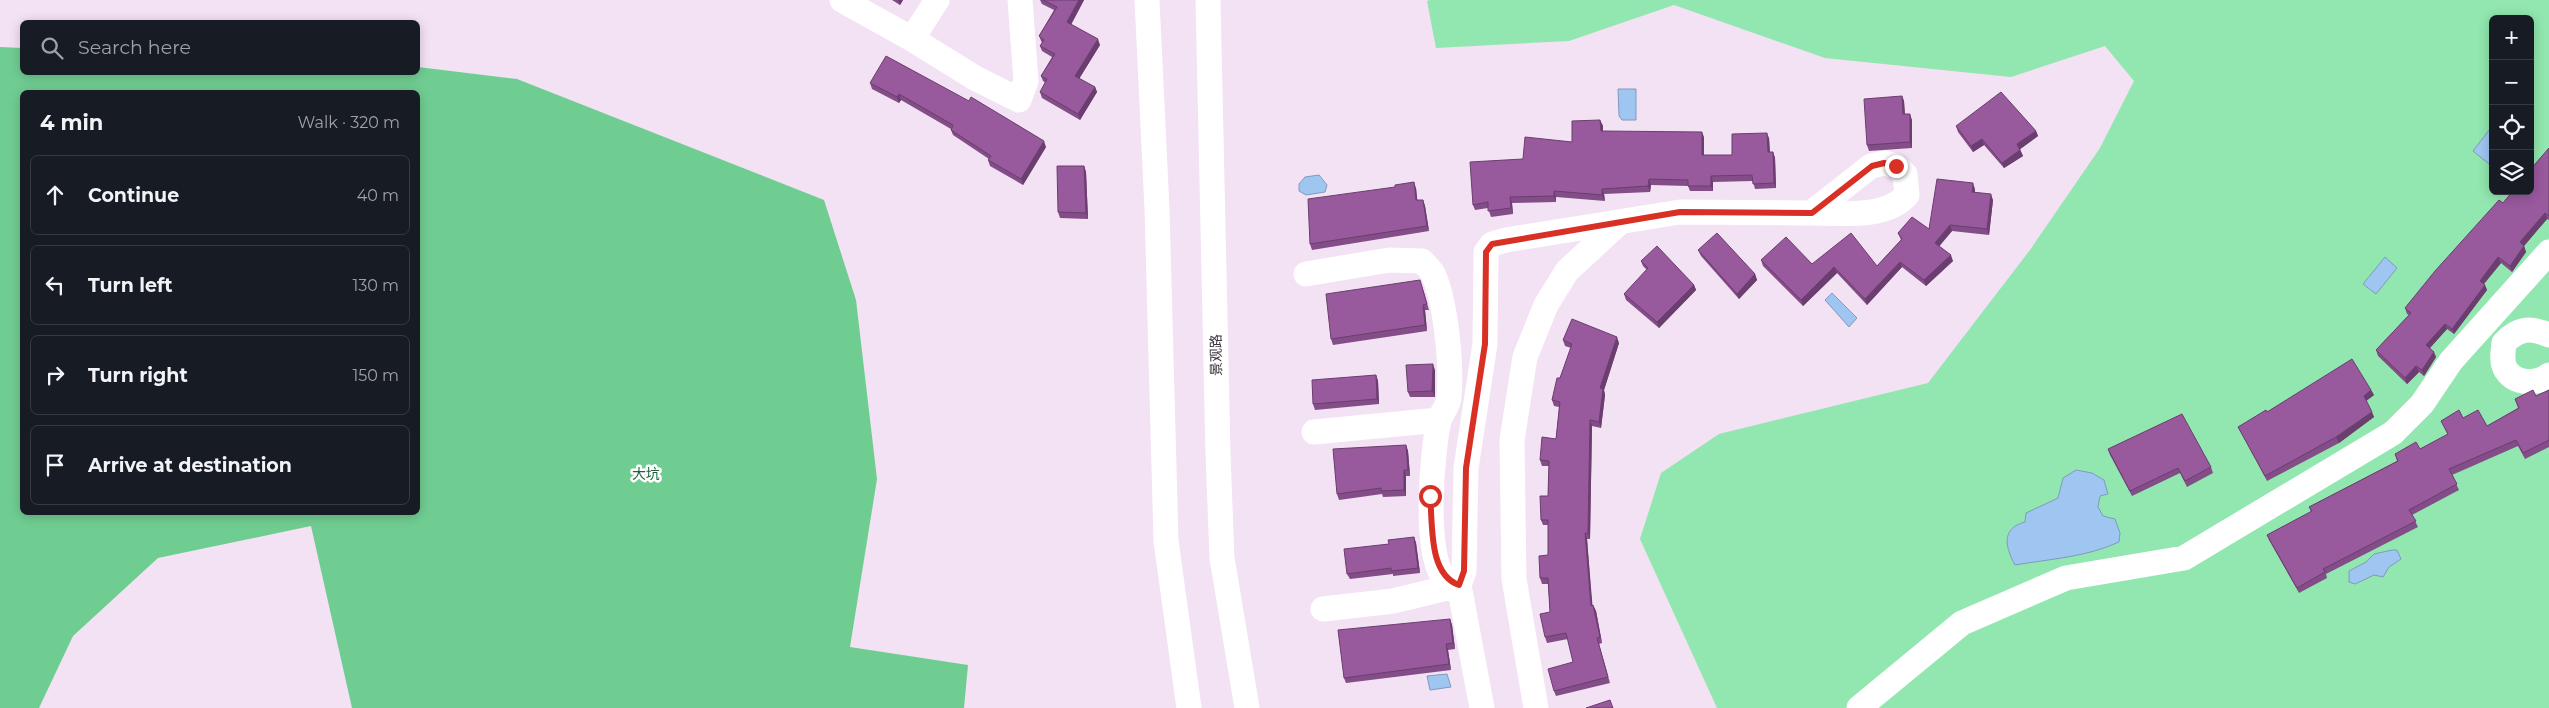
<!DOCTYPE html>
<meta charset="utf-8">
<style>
body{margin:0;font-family:Montserrat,"Noto Sans SC",sans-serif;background:#242831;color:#f1f3f6}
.controls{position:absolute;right:15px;top:15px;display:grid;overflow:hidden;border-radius:8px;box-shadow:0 2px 12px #0003}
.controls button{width:45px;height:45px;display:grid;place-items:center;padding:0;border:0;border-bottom:1px solid #363941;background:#171b24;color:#f1f3f6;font:25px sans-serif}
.stop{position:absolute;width:15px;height:15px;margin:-11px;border:4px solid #d93025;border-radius:50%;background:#fff}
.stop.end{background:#d93025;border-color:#fff;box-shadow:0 1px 5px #0008}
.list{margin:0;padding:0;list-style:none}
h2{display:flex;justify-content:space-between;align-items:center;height:65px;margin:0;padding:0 20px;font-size:21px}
h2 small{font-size:16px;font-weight:400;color:#9ea1a6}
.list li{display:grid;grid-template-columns:32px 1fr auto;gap:15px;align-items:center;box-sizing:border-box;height:80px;margin:0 10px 10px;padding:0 10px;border:1px solid #363941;border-radius:8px}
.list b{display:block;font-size:19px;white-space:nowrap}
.list em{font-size:16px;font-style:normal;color:#9ea1a6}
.icon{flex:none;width:28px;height:28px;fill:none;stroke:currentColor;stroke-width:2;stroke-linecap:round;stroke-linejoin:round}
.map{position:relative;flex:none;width:2549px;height:708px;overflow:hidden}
.search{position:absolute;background:#171b24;box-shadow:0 2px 12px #0003;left:20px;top:20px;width:400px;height:55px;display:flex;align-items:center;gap:12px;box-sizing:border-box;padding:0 18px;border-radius:8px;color:#9ea1a6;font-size:19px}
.panel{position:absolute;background:#171b24;box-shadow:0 2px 12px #0003;left:20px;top:90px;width:400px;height:425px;border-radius:8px}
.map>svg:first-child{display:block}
.green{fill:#91e7af;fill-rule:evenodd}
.forest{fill:#70cd92;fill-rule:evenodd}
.water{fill:#9fc6f1;stroke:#819aba}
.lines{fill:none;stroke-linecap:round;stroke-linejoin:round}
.minor{stroke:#fff;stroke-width:25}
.wall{fill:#834d87}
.shaded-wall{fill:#6a3e6e}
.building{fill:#98599d;stroke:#6a3e6e}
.route{stroke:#d93025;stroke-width:6}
.labels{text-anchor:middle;stroke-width:5;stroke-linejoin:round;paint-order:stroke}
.street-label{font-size:14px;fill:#3a333a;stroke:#fff}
.park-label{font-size:14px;fill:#1f623c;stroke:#fff}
</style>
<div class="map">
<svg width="2549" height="708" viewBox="0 0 2549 708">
<rect width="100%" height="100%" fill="#f3e1f4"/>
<path class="green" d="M1430,0H2549V708H1717L1640,539L1661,473L1719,434L1928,383L2030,250L2100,148L2134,81L2105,46L2011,77L1825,58L1674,5L1569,41L1436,48L1427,1ZM2493,19H2530V191H2493Z"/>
<path class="forest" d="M0,47L22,48V72H418V67L517,79L824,200L856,300L877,479L850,647L968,665L964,708H352L311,526L158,558L73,636L39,708H0ZM22,92H418V512H22Z"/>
<path class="water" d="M1618,89H1636V120H1622L1619,116Z
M2493,125V160L2489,164L2473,151Z
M1319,175L1327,185L1325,192L1306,195L1299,191V184L1305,177Z
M2385,257L2397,268L2376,294L2363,284Z
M1832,293L1857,318L1849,327L1825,300Z
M2076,470L2092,473L2104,480L2108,494L2100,496L2098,507L2103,516L2115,519L2120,533L2119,542C2087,557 2050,559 2015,565C2005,547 2001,528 2025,522L2026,513L2058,498L2063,478Z
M2392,550H2397L2401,559L2389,567L2383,577L2374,575L2355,584L2349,582V571L2366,562L2374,554Z
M1447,674L1451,687L1430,690L1427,676Z"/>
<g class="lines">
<path class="minor" d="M842,0L912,39L975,78L1019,100L1026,81L1020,0
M1147,0L1157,209L1166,541L1189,708
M1208,0L1218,454L1222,558L1247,708
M912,39L937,0
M1884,163L1896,166L1905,174L1907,195C1886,219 1841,213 1811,213L1871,166Z
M1306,274L1389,260L1422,261C1426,266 1432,270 1434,276C1446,304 1452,366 1449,397C1449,405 1441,413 1439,421C1432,451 1423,556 1445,579C1449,582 1455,584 1459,585
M2549,335C2530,327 2518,328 2504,343C2503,352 2501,362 2506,370C2516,385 2538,384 2549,375
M1314,432L1439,420
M1323,609L1393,601L1459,585
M1482,708L1459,585L1464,571L1466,468L1485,344L1486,252L1492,244L1506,240L1680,212L1811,213
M1536,708L1514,579L1512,440L1525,357L1546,305L1567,271L1619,223
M1859,708L1962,623L2066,578L2184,558L2393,433L2422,404L2451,361L2549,252"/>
</g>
<path class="wall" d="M892,0H903L900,5Z
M1040,0H1084L1071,25L1100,45L1079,79L1095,87L1097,92L1080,120L1042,98L1040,92L1046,83L1043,81L1041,76L1052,57L1042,51L1040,46L1042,43L1039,36L1054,10L1042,4Z
M870,83L1046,147L1023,185L990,166L988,160L989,159L953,135L951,130V129L901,100L899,103L872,89Z
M1902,96L1904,101L1905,114L1912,120V148L1869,151L1867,145Z
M1600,120L1603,126V131L1704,137V155H1732L1769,138L1770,152H1773L1775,158L1776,188L1755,189L1753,181L1713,182V191H1690L1688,186L1651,185L1650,192L1604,194L1605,201L1556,197V202L1512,203L1513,214L1491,217L1488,208L1475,210L1473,205L1523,159L1572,142Z
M1956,126L2036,131L2038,136L2020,149L2023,156L2004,168L1984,145L1973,152L1958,132Z
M2549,148V220L2547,219L2524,246L2526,252L2512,272L2501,263L2484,284L2487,290L2454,334L2447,329L2430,348L2436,357L2424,376L2419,372L2407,384L2378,356L2376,350L2409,315L2407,314L2405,308L2503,203Z
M1084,166L1086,172L1088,219L1060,218L1058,212Z
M1416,188L1417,200H1423L1425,206L1429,231L1312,250L1310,244Z
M1975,189V192L1993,200L1989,235L1952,231L1939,246L1953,261L1926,286L1902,267L1867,305L1837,273L1803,306L1763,266L1761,260L1812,264L1877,266L1901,240L1898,233L1929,229Z
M1698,250L1755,274L1757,280L1739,299L1701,256Z
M1641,261L1694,285L1696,290L1659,328L1626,300L1624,294L1647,270L1643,266Z
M1422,286L1429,310H1425L1427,331L1333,345L1331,339Z
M1563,340L1619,343L1604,390L1605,395L1601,428L1592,426L1590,539H1587L1592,606L1593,605L1596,611L1602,643L1599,644L1610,683L1556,696L1554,691L1573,662L1568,639L1547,643L1545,637L1550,612L1548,584H1542L1540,578L1548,555V525H1543L1541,520L1548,496L1549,466H1542L1540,460L1556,439L1559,407L1554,406L1552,400L1571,348L1565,346Z
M1435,370V397H1410L1408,392Z
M1376,375L1378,381L1379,404L1315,410L1313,404Z
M2371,390L2374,395L2366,401L2374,417L2339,443L2267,481L2241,432L2238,427L2267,412Z
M2549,390V447L2525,459L2518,446L2452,475L2459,490L2412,515L2418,527L2326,574L2327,578L2299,593L2269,540L2267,535L2311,512L2309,507L2397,461L2395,454L2420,449L2448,435L2441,421L2463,418L2487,426L2518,408L2515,399L2536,396Z
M1406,445L1408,451L1410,476H1406V496L1383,497L1382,494L1339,500L1337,494Z
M2108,449L2211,467L2213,473L2187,487L2180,473L2132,496L2110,455Z
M1414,537L1416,543L1420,573L1393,576V574L1350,579L1347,574L1389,544Z
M1450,619L1452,625L1455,649L1448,650L1451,670L1346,683L1344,678Z"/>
<path class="shaded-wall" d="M898,0H903L900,5Z
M1079,0H1084L1069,28L1067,22Z
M1098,39L1100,45L1077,82L1075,76Z
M1095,87L1097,92L1080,120L1078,114Z
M899,94L901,100L899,103L897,97Z
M1902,96L1904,101L1905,120L1903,114Z
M1910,114L1912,120V148L1910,142Z
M1600,120L1603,126V137L1601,131Z
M2036,131L2038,136L2019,150L2017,144Z
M1702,132L1704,137V160L1702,155Z
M1767,133L1769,138L1770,158L1768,152Z
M1982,139L1984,145L1973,152L1971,146Z
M1044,141L1046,147L1023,185L1021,179Z
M2020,150L2023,156L2004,168L2002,163Z
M1773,152L1775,158L1776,188L1774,183Z
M1084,166L1086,172L1088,219L1086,213Z
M1711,176L1713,182V191L1711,186Z
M1649,179L1651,185L1650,192L1648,186Z
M1414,182L1416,188L1418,206L1416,200Z
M1973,183L1975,189L1974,198L1972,192Z
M1602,189L1604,194L1605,201L1602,195Z
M1554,191L1556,197V202L1554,196Z
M1991,194L1993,200L1989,235L1987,229Z
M1510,197L1512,203L1513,214L1511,208Z
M1423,200L1425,206L1429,231L1427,226Z
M2545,213L2547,219L2524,246L2526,252L2512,272L2510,266L2520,242Z
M1950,225L1952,231L1937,249L1935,243Z
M1951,255L1953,261L1926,286L1924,280Z
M2498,257L2501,263L2482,286L2480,281Z
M1900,262L1902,267L1867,305L1865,299Z
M1834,267L1837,273L1803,306L1801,300Z
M1755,274L1757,280L1739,299L1737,294Z
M1694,285L1696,290L1659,328L1657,322Z
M2485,285L2487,290L2454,334L2452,329Z
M1423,305L1425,310L1427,331L1425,325Z
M2445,324L2447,329L2428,350L2426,345Z
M1617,337L1619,343L1604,390L1605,395L1601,428L1599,422L1600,388Z
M2434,352L2436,357L2424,376L2422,370Z
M1433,364L1435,370V397L1432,391Z
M2416,366L2419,372L2407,384L2405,378Z
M1376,375L1378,381L1379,404L1377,399Z
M2371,390L2374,395L2366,401L2364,396Z
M2372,412L2374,417L2339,443L2336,437Z
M1590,420L1592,426L1590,539L1588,533Z
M1406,445L1408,451L1410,476L1408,470Z
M1404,470L1406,476V496L1404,490Z
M1585,533L1587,539L1593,612L1591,606Z
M1414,537L1416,543L1420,573L1418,568Z
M1593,605L1596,611L1602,643L1600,637Z
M1450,619L1452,625L1455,649L1453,643Z
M1446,644L1448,650L1451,670L1449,664Z"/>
<path class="building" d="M1043,0H1079L1067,22L1098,39L1075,76L1095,87L1078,114L1040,92L1047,79L1041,76L1055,54L1040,46L1044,40L1039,36L1057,7Z
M886,56L969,101L971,97L1044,141L1021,179L988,160L991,156L951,130L953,125L899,94L897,97L870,83Z
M2001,92L2036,131L2017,144L2020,150L2002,163L1982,139L1971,146L1956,126Z
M1902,96L1903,114H1910V142L1867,145L1864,99Z
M1600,120L1601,131L1702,132V155H1732V134L1767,133L1768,152H1773L1774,183L1753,184L1752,175L1711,176V186H1688V180L1649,179L1648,186L1602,189V195L1554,191V196L1510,197L1511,208L1488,211V202L1473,205L1470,162L1523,159L1525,137L1572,142V121Z
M2549,148V216L2545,213L2520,242L2524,246L2510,266L2498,257L2480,281L2485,285L2452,329L2445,324L2426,345L2434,352L2422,370L2416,366L2405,378L2376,350L2411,313L2405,308L2435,271L2499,200L2503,203L2513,191H2530V170Z
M1057,166H1084L1086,213L1058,212Z
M1937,179L1973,183L1972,192L1991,194L1987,229L1950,225L1935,243L1951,255L1924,280L1900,262L1865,299L1834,267L1801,300L1761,260L1786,237L1812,264L1851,233L1877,266L1902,239L1898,233L1912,217L1929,229Z
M1414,182L1416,200H1423L1427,226L1310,244L1308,199L1395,187V185Z
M1717,233L1755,274L1737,294L1698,250Z
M1657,246L1694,285L1657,322L1624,294L1648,268L1641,261Z
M1420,280L1427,304L1423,305L1425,325L1331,339L1326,294Z
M1572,319L1617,337L1600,388L1603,389L1599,422L1590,420L1588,533H1585L1591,606L1593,605L1600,637L1597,638L1608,677L1554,691L1548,669L1573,662L1566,633L1545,637L1540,614L1550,612L1548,578H1540L1539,556L1548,555V520H1541L1540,496H1548L1549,461L1540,460L1542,437L1556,439L1560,402L1552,400L1557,378H1560L1572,344L1563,340Z
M2352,359L2371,390L2364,396L2372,412L2336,437L2265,476L2238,427L2266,410L2267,412Z
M1433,364L1432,391L1408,392L1406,365Z
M1376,375L1377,399L1313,404L1312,380Z
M2533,390L2536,396L2549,390V440L2523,453L2516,440L2449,469L2457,484L2409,510L2416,521L2323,569L2325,572L2297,588L2267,535L2312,511L2309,507L2398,461L2395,454L2416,442L2420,449L2448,434L2441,421L2459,410L2463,418L2478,410L2487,426L2519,408L2515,399Z
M2182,414L2211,467L2185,481L2178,468L2130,491L2108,449Z
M1406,445L1408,470H1404V490L1381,491V488L1337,494L1333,449Z
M1414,537L1418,568L1391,571V568L1347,574L1344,549L1389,544L1388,540Z
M1450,619L1453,643L1446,644L1449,664L1344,678L1338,630Z
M1610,700L1613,708H1586Z"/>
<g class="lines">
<path class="route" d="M1430,496C1433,524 1428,574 1459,585L1464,571L1466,468L1485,344L1486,252L1492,244L1680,212L1812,213L1872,166L1884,163L1896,166"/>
</g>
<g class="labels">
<g class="street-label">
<text transform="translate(1216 355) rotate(-91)" y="5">景观路</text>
</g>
<g class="park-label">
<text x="646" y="479">大坑</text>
</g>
</g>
</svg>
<div class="controls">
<button>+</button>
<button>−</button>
<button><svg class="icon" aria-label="locate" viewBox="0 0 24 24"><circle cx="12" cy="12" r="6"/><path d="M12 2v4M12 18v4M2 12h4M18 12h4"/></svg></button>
<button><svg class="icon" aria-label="layers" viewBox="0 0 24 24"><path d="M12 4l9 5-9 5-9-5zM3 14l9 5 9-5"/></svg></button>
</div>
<div class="stop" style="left:1430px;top:496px"></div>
<div class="stop end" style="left:1896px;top:166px"></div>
<div class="search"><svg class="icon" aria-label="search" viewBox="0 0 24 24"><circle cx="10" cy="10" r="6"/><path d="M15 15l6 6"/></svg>Search here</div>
<section class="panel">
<h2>4 min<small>Walk · 320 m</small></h2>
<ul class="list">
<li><svg class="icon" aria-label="ahead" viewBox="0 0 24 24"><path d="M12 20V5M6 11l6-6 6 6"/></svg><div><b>Continue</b></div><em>40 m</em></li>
<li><svg class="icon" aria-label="left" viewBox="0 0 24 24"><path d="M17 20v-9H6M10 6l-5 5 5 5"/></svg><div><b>Turn left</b></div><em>130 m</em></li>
<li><svg class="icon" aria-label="right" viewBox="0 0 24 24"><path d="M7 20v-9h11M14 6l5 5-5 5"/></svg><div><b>Turn right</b></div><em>150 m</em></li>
<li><svg class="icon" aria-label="arrive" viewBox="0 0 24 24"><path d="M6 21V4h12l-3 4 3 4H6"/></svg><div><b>Arrive at destination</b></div></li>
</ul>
</section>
</div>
